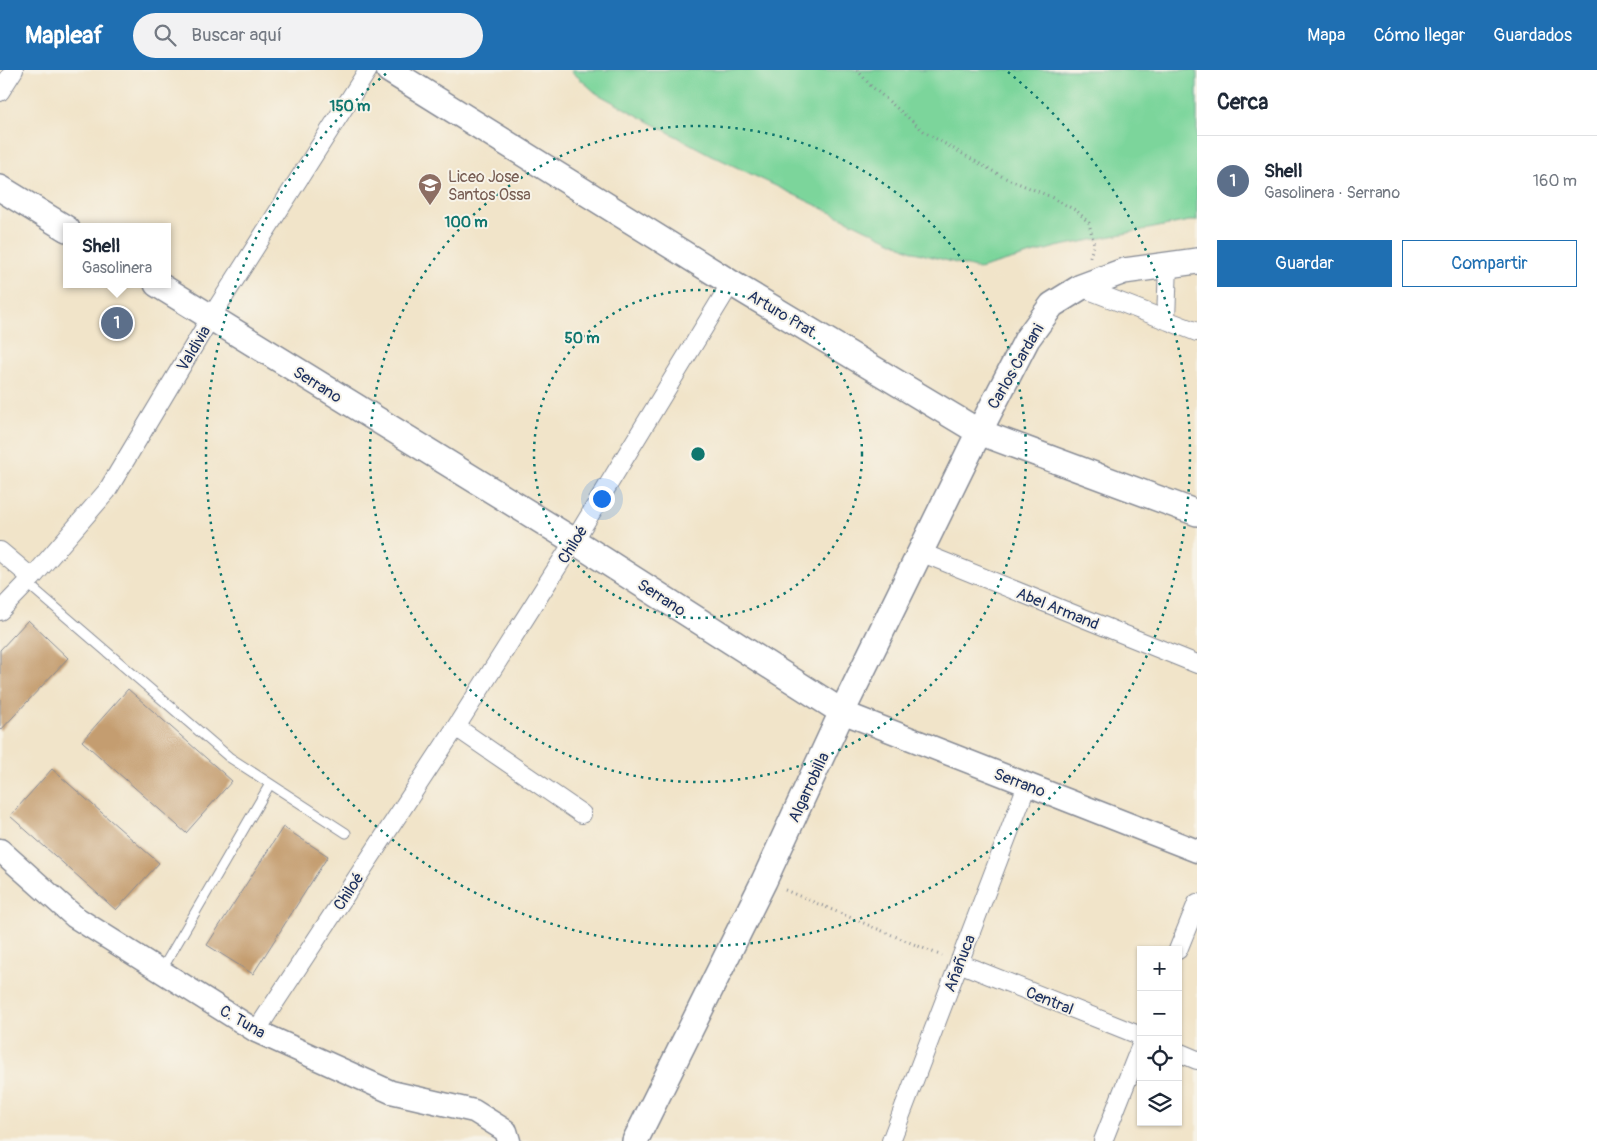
<!DOCTYPE html>
<html lang="es">
<meta charset="utf-8">
<style>
body{margin:0;font-family:Pangolin,sans-serif;background:#f2f2f3;color:#1f2937}
.controls{position:absolute;right:15px;bottom:15px;display:grid;overflow:hidden;border-radius:0px;box-shadow:0 1px 4px #0004}
.controls button{width:45px;height:45px;display:grid;place-items:center;padding:0;border:0;border-bottom:1px solid #e0e1e3;background:#fff;color:#1f2937;font:25px sans-serif}
.you{position:absolute;left:601px;top:428px;width:18px;height:18px;margin:-12px;border:4px solid #fff;border-radius:50%;background:#1a73e8;box-shadow:0 0 0 8px #1a73e833}
.badge{display:grid;place-items:center;width:32px;height:32px;border-radius:50%;background:#1f6fb2;color:#fff;font-size:16px;font-weight:700}
.pin{position:absolute;translate:-50% -50%;border:2px solid #fff;box-shadow:0 1px 5px #0006}
.popup{position:absolute;left:63px;top:153px;width:108px;height:65px;box-sizing:border-box;display:grid;place-content:center;border-radius:0px;background:#fff;filter:drop-shadow(0 1px 4px #0005);font-size:16px;white-space:nowrap;color:#747a83}
.popup b{font-size:19px;color:#1f2937}
.popup::after{content:'';position:absolute;left:50%;top:100%;margin-left:-10px;border:10px solid transparent;border-top-color:#fff}
.list{margin:0;padding:0;list-style:none}
h2{display:flex;justify-content:space-between;align-items:center;height:65px;margin:0;padding:0 20px;font-size:21px}
h2 small{font-size:16px;font-weight:400;color:#747a83}
.list li{display:grid;grid-template-columns:32px 1fr auto;gap:15px;align-items:center;box-sizing:border-box;height:90px;padding:0 20px;border-top:1px solid #e0e1e3}
.list b{display:block;font-size:19px;white-space:nowrap}
.list p{margin:0;font-size:16px;white-space:nowrap;color:#747a83}
.list em{font-size:16px;font-style:normal;color:#747a83}
.actions{display:flex;gap:10px;padding:15px 20px}
.actions a{flex:1;padding:11px 0;border:1px solid #1f6fb2;border-radius:0px;text-align:center;font-size:18px;color:#1f6fb2}
.actions .main{background:#1f6fb2;color:#fff}
.icon{flex:none;width:28px;height:28px;fill:none;stroke:currentColor;stroke-width:2;stroke-linecap:round;stroke-linejoin:round}
.map{position:relative;flex:none;width:1197px;height:1071px;overflow:hidden}
header{display:flex;align-items:center;gap:30px;box-sizing:border-box;height:70px;padding:0 25px;background:#1f6fb2;color:#fff}
header strong{font-size:24px}
nav{display:flex;gap:28px;margin-inline-start:auto;font-size:18px}
.search{width:350px;height:45px;background:#f2f2f3;display:flex;align-items:center;gap:12px;box-sizing:border-box;padding:0 18px;border-radius:28px;color:#747a83;font-size:19px}
main{display:flex}
aside{flex:1;background:#fff}
.map>svg:first-child{display:block}
.green{fill:#7cd59b;stroke:#4c827c}
.building{fill:#c49d70}
.lines{fill:none;stroke-linecap:round;stroke-linejoin:round}
.service-casing{stroke:#868a94;stroke-width:11}
.minor-casing{stroke:#868a94;stroke-width:20}
.tertiary-casing{stroke:#868a94;stroke-width:25}
.secondary-casing{stroke:#868a94;stroke-width:28}
.path{stroke:#868a94;stroke-width:3;stroke-dasharray:1 4;stroke-linecap:butt}
.service{stroke:#fff;stroke-width:9}
.minor{stroke:#fff;stroke-width:18}
.tertiary{stroke:#fff;stroke-width:22}
.secondary{stroke:#fff;stroke-width:25}
.ring{fill:none;stroke:#0f766e;stroke-width:2.5;stroke-dasharray:2.5 5}
.labels{text-anchor:middle;stroke-width:4;stroke-linejoin:round;paint-order:stroke}
.education-label{font-size:16px;fill:#785e54;stroke:#f7f3e8;text-anchor:start}
.street-label{font-size:16px;fill:#1b2f5e;stroke:#f7f3e8}
.centre{fill:#0f766e;stroke:#f7f3e8;stroke-width:2.5}
.ring-label{font-size:15px;text-anchor:middle;font-weight:bold;fill:#0f766e;stroke:#f7f3e8;stroke-width:4;stroke-linejoin:round;paint-order:stroke}
</style>
<header>
<strong>Mapleaf</strong>
<div class="search"><svg class="icon" aria-label="search" viewBox="0 0 24 24"><circle cx="10" cy="10" r="6"/><path d="M15 15l6 6"/></svg>Buscar aquí</div>
<nav><a>Mapa</a><a>Cómo llegar</a><a>Guardados</a></nav>
</header>
<main>
<div class="map">
<svg width="1197" height="1071" viewBox="0 0 1197 1071">
<rect width="100%" height="100%" fill="#f7f3e8"/>
<filter id="ink" filterUnits="userSpaceOnUse"><feTurbulence type="fractalNoise" baseFrequency=".02" numOctaves="2"/><feDisplacementMap in="SourceGraphic" scale="10" xChannelSelector="R" yChannelSelector="G"/><feConvolveMatrix kernelMatrix="1 2 1 2 8 2 1 2 1" color-interpolation-filters="sRGB"/></filter>
<filter id="wash" filterUnits="userSpaceOnUse"><feTurbulence type="fractalNoise" baseFrequency=".0096" numOctaves="4" result="noise"/><feDisplacementMap in="SourceGraphic" scale="20" xChannelSelector="R" yChannelSelector="G"/><feGaussianBlur stdDeviation="1.12" result="paint"/><feColorMatrix in="noise" values="0 0 0 0 0 0 0 0 0 0 0 0 0 0 0 0 0 1.4 0 .05"/><feComposite in="paint" operator="in"/></filter>
<g filter="url(#wash)">
<rect width="100%" height="100%" fill="#f1e4c9"/>
<path class="green" d="M570,0H1197V151H1189L1056,177L979,199L914,182L709,84L596,23Z"/>
<g id="blocks">
<path class="building" d="M28,550L68,588L0,661V580Z
M128,619L232,711L186,763L82,671Z
M52,699L159,793L116,840L10,746Z
M283,757L328,786L253,904L207,875Z"/>
</g>
</g>
<g filter="url(#ink)">
<use href="#blocks" fill-opacity="0" stroke="#868a94" stroke-width="1"/>
<g class="lines">
<g class="service-casing">
<path id="service" d="M27,513L229,687L346,763
M161,901L270,714"/>
</g>
<g class="minor-casing">
<path id="minor" d="M0,22L14,0
M1081,217L1197,262
M1166,250L1168,194
M0,481L32,508
M920,482L1197,594
M0,541L32,508L107,421L211,247L368,0
M456,657L582,744
M1178,880L1197,833
M959,893L1141,966
M256,961L456,657L574,471L731,213
M1178,982L1197,990
M891,1071L1027,715
M1103,1071L1141,975"/>
</g>
<g class="tertiary-casing">
<path id="tertiary" d="M842,642L1197,781
M0,780L75,847L256,961L391,1022L474,1041L506,1061L509,1071"/>
</g>
<g class="secondary-casing">
<path id="secondary" d="M389,0L731,213L979,362L1197,443
M0,118L67,159
M157,214L574,471L842,642
M635,1071L764,811L842,642L979,362L1027,269L1052,235L1081,217L1124,201L1197,191"/>
</g>
<path class="path" d="M857,0L870,15L926,63L1003,107L1049,126L1077,141L1089,153L1094,174L1089,190
M785,820L942,886"/>
<use href="#service" class="service"/>
<use href="#minor" class="minor"/>
<use href="#tertiary" class="tertiary"/>
<use href="#secondary" class="secondary"/>
</g>
</g>
<g class="ring">
<circle cx="698" cy="384" r="164"/>
<circle cx="698" cy="384" r="328"/>
<path d="M1008 2A492 492 0 1 1 388 2"/>
</g>
<defs>
<g id="school-pin" transform="scale(1.25)"><path d="M0 17L-7.5 6A9.5 9.5 0 1 1 7.5 6Z" fill="#8d6e63" stroke="#f7f3e8"/><path d="M0-5L7-2L0 1L-7-2ZM-4 1L0 2.5L4 1V4Q0 6-4 4Z" fill="#fff"/></g>
</defs>
<g fill-rule="evenodd">
<use href="#school-pin" x="430" y="115"/>
</g>
<g class="labels">
<g class="education-label">
<text x="448" y="112">Liceo Jose<tspan x="448" dy="18">Santos Ossa</tspan></text>
</g>
<g class="street-label">
<text transform="translate(782 243) rotate(31)" y="6">Arturo Prat</text>
<text transform="translate(193 278) rotate(-59)" y="6">Valdivia</text>
<text transform="translate(1015 296) rotate(-60)" y="6">Carlos Cardani</text>
<text transform="translate(318 314) rotate(32)" y="6">Serrano</text>
<text transform="translate(572 474) rotate(-58)" y="6">Chiloé</text>
<text transform="translate(662 527) rotate(33)" y="6">Serrano</text>
<text transform="translate(1058 538) rotate(22)" y="6">Abel Armand</text>
<text transform="translate(1020 712) rotate(21)" y="6">Serrano</text>
<text transform="translate(808 717) rotate(-65)" y="6">Algarrobilla</text>
<text transform="translate(348 821) rotate(-57)" y="6">Chiloé</text>
<text transform="translate(959 893) rotate(-69)" y="6">Añañuca</text>
<text transform="translate(1050 930) rotate(22)" y="6">Central</text>
<text transform="translate(243 951) rotate(30)" y="6">C. Tuna</text>
</g>
</g>
<circle cx="698" cy="384" r="8" class="centre"/>
<g class="ring-label">
<text x="350" y="41">150 m</text>
<text x="466" y="157">100 m</text>
<text x="582" y="273">50 m</text>
</g>
</svg>
<div class="controls">
<button>+</button>
<button>−</button>
<button><svg class="icon" aria-label="locate" viewBox="0 0 24 24"><circle cx="12" cy="12" r="6"/><path d="M12 2v4M12 18v4M2 12h4M18 12h4"/></svg></button>
<button><svg class="icon" aria-label="layers" viewBox="0 0 24 24"><path d="M12 4l9 5-9 5-9-5zM3 14l9 5 9-5"/></svg></button>
</div>
<div class="you"></div>
<div class="pin badge" style="left:117px;top:253px;background:#5c6f8a">1</div>
<div class="popup"><b>Shell</b>Gasolinera</div>
</div>
<aside>
<h2>Cerca<small></small></h2>
<ul class="list">
<li><span class="badge" style="background:#5c6f8a">1</span><div><b>Shell</b><p>Gasolinera · Serrano</p></div><em>160 m</em></li>
</ul>
<div class="actions"><a class="main">Guardar</a><a>Compartir</a></div>
</aside>
</main>
